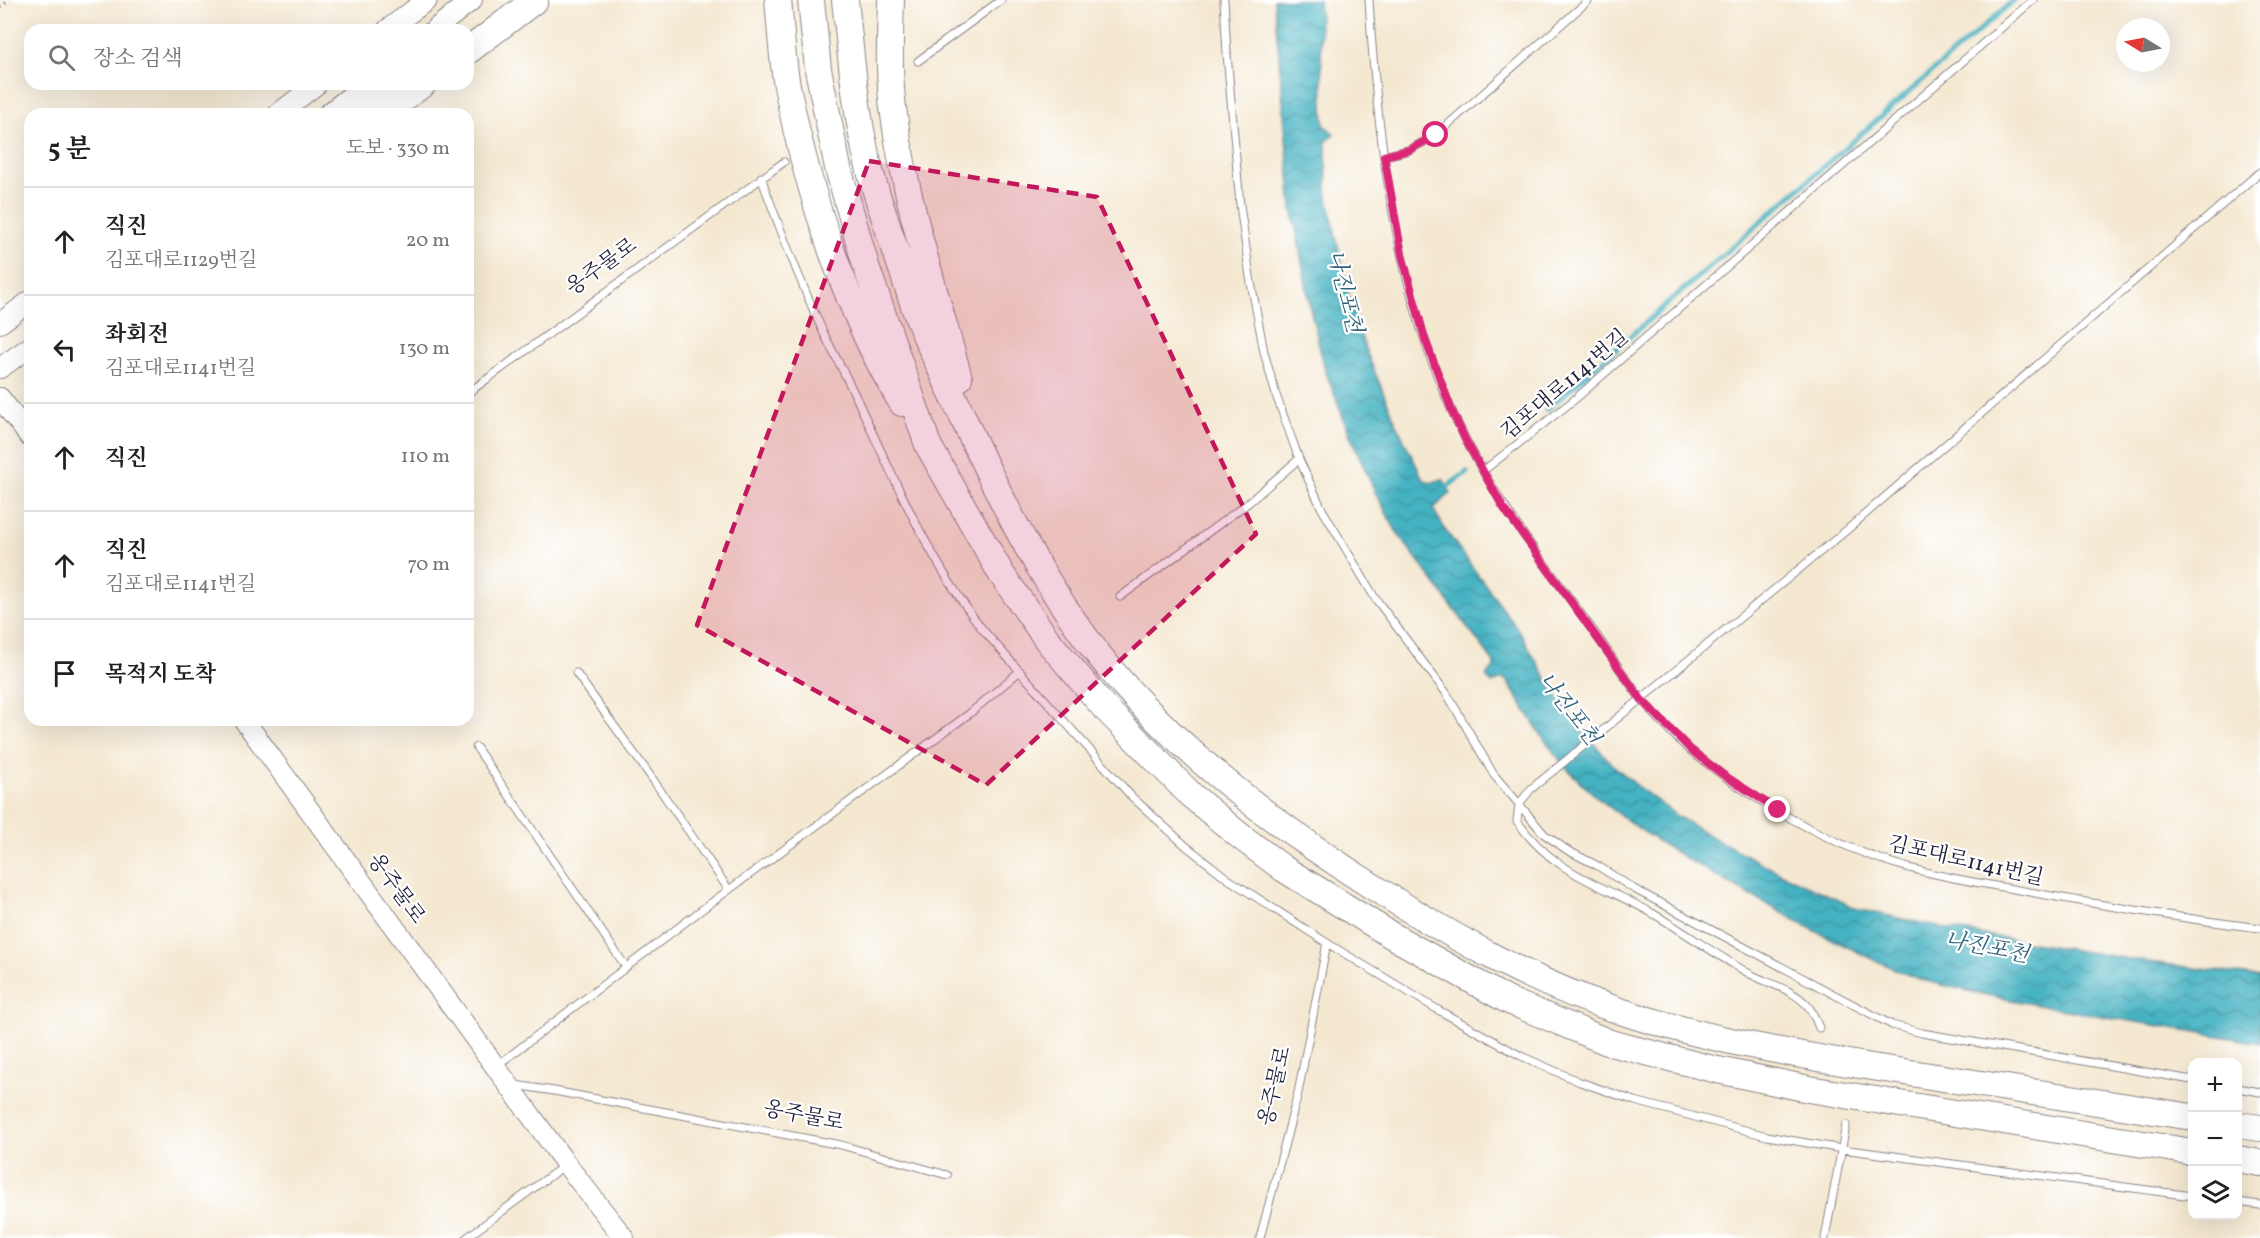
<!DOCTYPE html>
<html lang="ko">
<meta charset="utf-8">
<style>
body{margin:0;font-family:Vollkorn,"Noto Serif KR",serif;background:#f6f6f6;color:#202124}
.controls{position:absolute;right:18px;bottom:18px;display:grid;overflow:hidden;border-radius:12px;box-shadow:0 6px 24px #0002}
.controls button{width:54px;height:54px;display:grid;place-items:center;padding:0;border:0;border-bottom:2px solid #e0e0e0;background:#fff;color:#202124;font:30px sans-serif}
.compass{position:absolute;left:2116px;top:18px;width:54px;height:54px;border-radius:50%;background:#fff;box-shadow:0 6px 24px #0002;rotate:280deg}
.stop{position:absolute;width:18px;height:18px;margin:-14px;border:4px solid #db2777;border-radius:50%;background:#fff}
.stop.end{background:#db2777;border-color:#fff;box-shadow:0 2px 6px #0008}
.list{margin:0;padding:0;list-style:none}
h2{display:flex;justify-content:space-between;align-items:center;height:78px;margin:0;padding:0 24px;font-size:26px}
h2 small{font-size:20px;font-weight:400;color:#757577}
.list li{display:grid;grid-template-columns:39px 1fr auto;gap:18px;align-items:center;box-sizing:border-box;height:108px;padding:0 24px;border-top:2px solid #e0e0e0}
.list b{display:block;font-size:22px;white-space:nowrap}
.list p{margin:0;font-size:20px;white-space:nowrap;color:#757577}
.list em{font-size:20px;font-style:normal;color:#757577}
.icon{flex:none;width:33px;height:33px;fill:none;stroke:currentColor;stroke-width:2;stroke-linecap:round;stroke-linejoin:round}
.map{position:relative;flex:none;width:2260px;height:1238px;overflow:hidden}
.search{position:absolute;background:#fff;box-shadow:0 6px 24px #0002;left:24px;top:24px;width:450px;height:66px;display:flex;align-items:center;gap:15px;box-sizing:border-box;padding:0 21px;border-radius:18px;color:#757577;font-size:22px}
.panel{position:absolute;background:#fff;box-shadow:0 6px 24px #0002;left:24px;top:108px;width:450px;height:618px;border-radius:18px}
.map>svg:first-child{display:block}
.water{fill:url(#water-waves);stroke:#346a7e;stroke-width:1.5}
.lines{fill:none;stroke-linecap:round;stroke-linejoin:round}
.stream{stroke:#45b2c2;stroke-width:5}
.lane-casing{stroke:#8b8586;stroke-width:9}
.secondary-casing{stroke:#8b8586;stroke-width:22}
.highway-casing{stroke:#8b8586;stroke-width:28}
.path{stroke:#8b8586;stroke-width:3;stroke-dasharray:1.5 4.5;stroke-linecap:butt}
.lane{stroke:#fff;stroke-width:7}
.secondary{stroke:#fff;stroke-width:20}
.highway{stroke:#fff;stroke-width:26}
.route{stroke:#db2777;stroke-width:8}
.marked{fill:#c2185b;fill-opacity:0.2;stroke:#c2185b;stroke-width:4.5;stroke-dasharray:12 8;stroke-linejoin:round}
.labels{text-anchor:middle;stroke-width:4.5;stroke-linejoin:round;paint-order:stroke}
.street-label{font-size:21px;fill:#22223b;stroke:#fff}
.water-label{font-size:22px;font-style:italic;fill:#326378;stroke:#fff}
</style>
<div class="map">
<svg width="2260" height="1238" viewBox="0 0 2260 1238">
<defs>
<pattern id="water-waves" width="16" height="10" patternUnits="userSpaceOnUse" patternTransform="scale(1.5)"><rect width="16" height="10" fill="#45b2c2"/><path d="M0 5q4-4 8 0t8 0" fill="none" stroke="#39909f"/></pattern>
</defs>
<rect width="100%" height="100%" fill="#fff"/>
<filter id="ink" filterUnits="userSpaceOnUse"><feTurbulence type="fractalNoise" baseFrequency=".0167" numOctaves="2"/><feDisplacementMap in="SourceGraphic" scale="12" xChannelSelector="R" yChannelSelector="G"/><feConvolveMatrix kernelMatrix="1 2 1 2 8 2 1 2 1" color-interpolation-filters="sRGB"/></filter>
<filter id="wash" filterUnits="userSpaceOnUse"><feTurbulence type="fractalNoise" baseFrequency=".008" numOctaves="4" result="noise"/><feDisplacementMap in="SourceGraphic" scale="24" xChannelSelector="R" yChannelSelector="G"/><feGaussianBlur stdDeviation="1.35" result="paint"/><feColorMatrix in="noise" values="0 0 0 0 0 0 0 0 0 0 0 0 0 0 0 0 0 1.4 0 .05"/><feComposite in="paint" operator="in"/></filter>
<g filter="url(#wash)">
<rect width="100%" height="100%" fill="#f4e8d1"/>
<path class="water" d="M1274,0H1319L1324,125L1334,134L1326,142L1327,193L1349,298L1365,348L1396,423L1423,479L1430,483L1443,479L1451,493L1433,509L1446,531L1519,631L1554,692L1584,733L1613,765L1641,789L1677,816L1710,836L1774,870L1858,909L1943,928L2142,961L2260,977V1043C2150,1023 2038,1009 1930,982C1912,978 1896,969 1879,962C1847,947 1817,933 1786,915C1714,874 1634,835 1574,776C1547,748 1527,712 1506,680L1501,679L1492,684L1486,676L1494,668V663L1396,531L1375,492L1349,433L1325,370L1311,312L1292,208Z"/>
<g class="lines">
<path class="stream" d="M1546,410L2014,0
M1444,489L1467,472"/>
</g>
</g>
<g filter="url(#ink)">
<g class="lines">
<g class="lane-casing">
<path id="lane" d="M1224,0L1227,54L1240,205L1250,277L1264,352L1276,395L1299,459L1322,509L1375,598L1447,694L1494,775L1519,804L1517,821C1554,874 1599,883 1652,913C1685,932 1716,955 1750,974C1767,983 1792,989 1806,1004C1813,1011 1816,1020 1819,1028
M1369,0C1377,143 1399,312 1466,440C1500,507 1545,564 1589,625C1607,649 1623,675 1641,699L1531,789L1519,804L1544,834L1567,850L1598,866L1634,889L1892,1025L1922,1033L2192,1080
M918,61L1001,0
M1384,156L1409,150L1436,135L1589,0
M2260,172L1848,529L1641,699C1657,717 1673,736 1691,751C1750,799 1829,845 1902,866C1947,879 1994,885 2040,894C2113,907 2186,919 2260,928
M761,177C780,230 801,283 824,334C834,354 845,374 855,395C893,476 927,558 983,630L1131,796L1186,846L1228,879L1327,943L1440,1011L1521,1056L1580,1082L1635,1101L1767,1136L1842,1149L2192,1196
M468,393L784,162
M1483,471L1574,400L2033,0
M1120,597L1248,503L1299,459
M576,673L654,781L729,890
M476,747L626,967
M498,1065L700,911L969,714L1020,671
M515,1085L554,1091L841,1145L947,1175
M2238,1088L2260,1092
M2238,1202L2260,1205
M466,1238L565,1165
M1260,1238L1298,1093L1327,943
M1825,1238L1846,1125"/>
</g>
<g class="secondary-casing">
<path id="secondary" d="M387,30L427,0
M434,30L472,0
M278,114L317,84
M328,114L366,84
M0,323L30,301
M0,368L30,347
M0,398L30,437
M244,720L566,1164L624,1238"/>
</g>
<g class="highway-casing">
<path id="highway" d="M778,0C781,30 782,62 788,91C808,193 848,315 902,403
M811,0L818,69L838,168L866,266L928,445L1002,575L1048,641L1104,707L1192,796L1240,836L1284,869L1391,935L1507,1000L1610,1043L1713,1069L1809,1089L2192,1152
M845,0C851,54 855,110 868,163C874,188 883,213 891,237C901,265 909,293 919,320C930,347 943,373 955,400C1000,500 1049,600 1122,683C1196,766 1285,831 1378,890C1455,938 1533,983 1620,1011C1700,1038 1783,1052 1866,1066C1975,1084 2084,1100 2192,1117
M891,0C890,38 888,77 894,115C906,204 935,291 959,378
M468,51L535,0
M359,114L392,89
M382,114L423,84
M2238,1125L2260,1128
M2238,1159L2260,1163"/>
</g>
<path class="path" d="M0,7L10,0"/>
<use href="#lane" class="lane"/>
<use href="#secondary" class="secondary"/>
<use href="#highway" class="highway"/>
</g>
</g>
<g class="lines" filter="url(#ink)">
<path class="route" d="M1436,135L1409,150L1384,156L1402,255L1425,339L1452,411L1466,441L1503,507L1641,699L1691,750L1722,774L1778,810"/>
</g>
<path class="marked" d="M869,161L1097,197L1256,534L986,785L697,625Z"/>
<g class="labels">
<g class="street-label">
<text transform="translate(601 266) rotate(-36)" y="7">옹주물로</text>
<text transform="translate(1564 384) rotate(-40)" y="7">김포대로1141번길</text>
<text transform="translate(1966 860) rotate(13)" y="7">김포대로1141번길</text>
<text transform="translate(397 888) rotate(54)" y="7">옹주물로</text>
<text transform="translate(1274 1086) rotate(-77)" y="7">옹주물로</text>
<text transform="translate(804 1115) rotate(11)" y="7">옹주물로</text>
</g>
<g class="water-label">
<text transform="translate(1346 291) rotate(76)" y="8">나진포천</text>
<text transform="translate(1570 708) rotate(52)" y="8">나진포천</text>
<text transform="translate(1987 946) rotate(11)" y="8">나진포천</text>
</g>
</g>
</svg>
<div class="controls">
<button>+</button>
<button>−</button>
<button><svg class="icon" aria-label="layers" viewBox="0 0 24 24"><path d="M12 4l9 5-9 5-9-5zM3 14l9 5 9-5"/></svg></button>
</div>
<svg class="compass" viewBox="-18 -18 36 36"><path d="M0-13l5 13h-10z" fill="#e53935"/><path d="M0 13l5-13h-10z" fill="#757577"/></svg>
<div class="stop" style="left:1436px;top:135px"></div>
<div class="stop end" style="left:1778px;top:810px"></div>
<div class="search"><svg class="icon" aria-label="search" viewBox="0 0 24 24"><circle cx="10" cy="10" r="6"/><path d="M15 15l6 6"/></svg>장소 검색</div>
<section class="panel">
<h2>5 분<small>도보 · 330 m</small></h2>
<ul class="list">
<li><svg class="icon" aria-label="ahead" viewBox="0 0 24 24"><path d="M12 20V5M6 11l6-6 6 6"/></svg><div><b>직진</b><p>김포대로1129번길</p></div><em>20 m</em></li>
<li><svg class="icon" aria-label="left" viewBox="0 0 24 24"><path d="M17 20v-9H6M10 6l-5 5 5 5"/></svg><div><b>좌회전</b><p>김포대로1141번길</p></div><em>130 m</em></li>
<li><svg class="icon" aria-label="ahead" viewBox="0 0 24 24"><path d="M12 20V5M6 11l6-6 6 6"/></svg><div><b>직진</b></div><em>110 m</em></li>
<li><svg class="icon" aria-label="ahead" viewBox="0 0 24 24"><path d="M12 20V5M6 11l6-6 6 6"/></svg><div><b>직진</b><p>김포대로1141번길</p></div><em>70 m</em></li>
<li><svg class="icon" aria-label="arrive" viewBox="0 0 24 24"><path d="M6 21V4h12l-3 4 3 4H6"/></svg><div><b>목적지 도착</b></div></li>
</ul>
</section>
</div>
